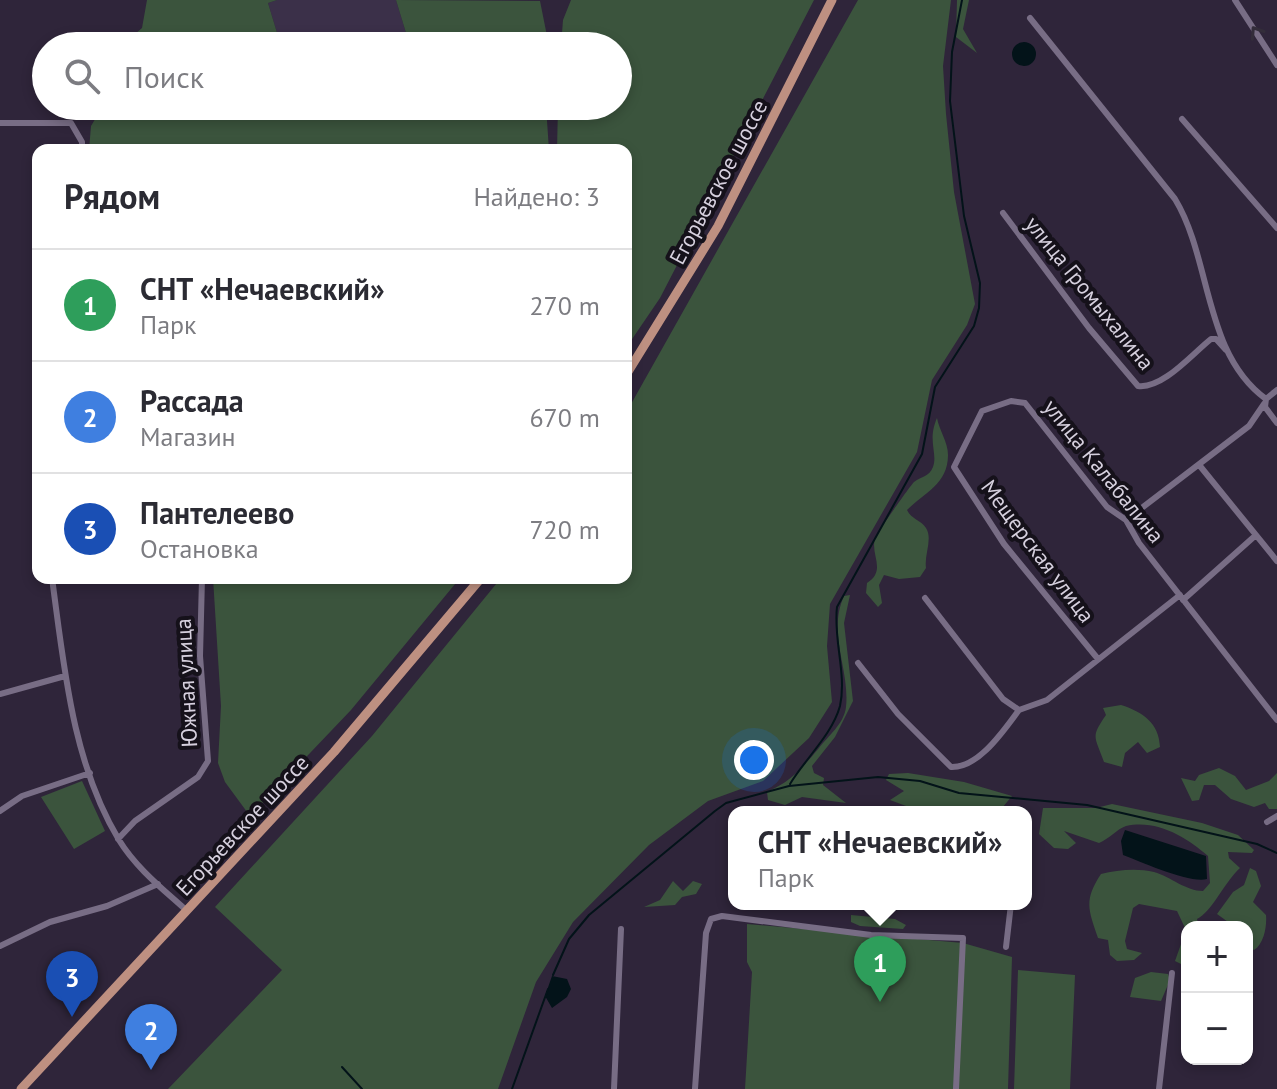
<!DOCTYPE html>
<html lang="ru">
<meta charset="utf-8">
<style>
body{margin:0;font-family:"PT Sans",sans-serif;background:#f2f2f3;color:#2b2b33}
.controls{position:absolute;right:24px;bottom:24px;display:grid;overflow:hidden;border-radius:16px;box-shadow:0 4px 12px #0003}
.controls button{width:72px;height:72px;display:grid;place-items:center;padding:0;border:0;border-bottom:2px solid #e1e1e2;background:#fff;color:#2b2b33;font:40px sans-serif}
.you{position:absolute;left:754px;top:760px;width:28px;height:28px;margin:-20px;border:6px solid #fff;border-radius:50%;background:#1a73e8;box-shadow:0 0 0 12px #1a73e833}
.badge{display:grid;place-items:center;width:52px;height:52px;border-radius:50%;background:#516d8d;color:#fff;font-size:26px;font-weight:700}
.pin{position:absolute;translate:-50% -66px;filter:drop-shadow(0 2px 4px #0008)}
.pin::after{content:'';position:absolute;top:42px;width:28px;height:24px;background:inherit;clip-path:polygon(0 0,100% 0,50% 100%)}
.popup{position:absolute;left:728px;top:806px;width:304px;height:104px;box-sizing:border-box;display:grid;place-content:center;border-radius:16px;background:#fff;filter:drop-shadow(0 2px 6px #0005);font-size:26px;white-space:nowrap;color:#7c7c81}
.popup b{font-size:30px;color:#2b2b33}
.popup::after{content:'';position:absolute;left:50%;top:100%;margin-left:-16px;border:16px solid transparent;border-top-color:#fff}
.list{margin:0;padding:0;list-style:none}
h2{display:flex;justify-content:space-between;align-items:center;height:104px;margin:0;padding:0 32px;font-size:34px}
h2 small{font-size:26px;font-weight:400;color:#7c7c81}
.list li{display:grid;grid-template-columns:52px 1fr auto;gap:24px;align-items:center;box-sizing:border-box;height:112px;padding:0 32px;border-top:2px solid #e1e1e2}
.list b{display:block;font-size:30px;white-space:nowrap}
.list p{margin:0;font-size:26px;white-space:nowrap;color:#7c7c81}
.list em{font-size:26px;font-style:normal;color:#7c7c81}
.icon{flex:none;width:44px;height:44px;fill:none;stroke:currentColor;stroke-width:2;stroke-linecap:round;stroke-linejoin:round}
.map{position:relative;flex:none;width:1277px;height:1089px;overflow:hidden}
.search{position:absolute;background:#fff;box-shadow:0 4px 12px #0003;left:32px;top:32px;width:600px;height:88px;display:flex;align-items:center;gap:20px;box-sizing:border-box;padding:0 28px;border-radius:44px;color:#7c7c81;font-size:30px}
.panel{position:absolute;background:#fff;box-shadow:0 4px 12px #0003;left:32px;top:144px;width:600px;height:440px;border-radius:16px}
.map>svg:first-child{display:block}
.built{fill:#3b3049}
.green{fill:#3b543d}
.water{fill:#031319}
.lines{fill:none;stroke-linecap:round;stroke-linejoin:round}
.stream{stroke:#031319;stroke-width:2}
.street{stroke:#786d85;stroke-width:6}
.primary{stroke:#be9081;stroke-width:9}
.oneway{stroke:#332d3a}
.labels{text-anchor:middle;stroke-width:8;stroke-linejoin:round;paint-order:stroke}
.street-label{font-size:22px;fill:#d6d0de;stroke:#15111a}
</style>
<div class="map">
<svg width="1277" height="1089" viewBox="0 0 1277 1089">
<rect width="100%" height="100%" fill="#2f253a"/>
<path class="built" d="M277,0H396L410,46H281L268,3Z"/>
<path class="green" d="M147,0H277L268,3L281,46H121L142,28Z
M396,0L540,1L549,46H410Z
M571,0H814L660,298L626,348V150H557L558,106H618V46H561L563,20Z
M858,0H951L943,66L946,114L954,192L975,304L967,325L932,380L917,452L830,604L827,646L832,702L809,738L763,781L708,801L649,845L573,922L536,982L498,1089H168L282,970L215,907L372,736L501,578H626V413Z
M957,0H969L963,29L977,53L956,37Z
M103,106H546L549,150H89L91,126Z
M937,418C939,430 948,442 948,455C948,484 924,493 907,510C911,519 921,520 926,528C933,539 924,555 926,568L920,577L899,579L884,575L879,585L882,603L878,607L866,593L867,583C887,570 870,555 875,538C877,533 910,486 914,482C922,476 929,477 933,467C938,453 927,441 937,418Z
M213,578H460L351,710L250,816L225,782L218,763L221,706Z
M850,595L844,623L853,701L835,737L812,766L814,773L824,778L823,785L846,803L802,797L785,805L768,800L767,792C792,781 802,768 819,748C828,736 844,724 846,707C850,669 827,634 844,596Z
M1121,705C1143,712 1159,723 1160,747L1147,753L1138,742L1125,753L1122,767L1104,762C1095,736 1090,738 1106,715L1103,708Z
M1219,768L1235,776L1246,790L1269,781L1277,773V809H1269L1265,803L1254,807L1231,799L1215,785H1204L1199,800L1192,801L1181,778L1195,781L1199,775Z
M908,773L964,782L1012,796L1002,808L992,812H922L890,800L904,791L886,780L889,774Z
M82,781L105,831L74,849L41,797Z
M1112,804L1202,823L1238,835L1254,850L1252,853L1228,852L1229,858L1240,868C1226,880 1211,913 1197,919L1199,927H1187V967L1175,961L1186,930L1177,911L1139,904L1133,908L1125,941L1127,949L1142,953L1134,960L1117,961L1110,955L1108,940L1098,938C1089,911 1083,901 1101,874C1117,870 1137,868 1154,872C1171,877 1186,891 1203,891L1210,883L1208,856C1187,838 1158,819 1126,826C1117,829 1109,839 1099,843L1064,831L1076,843L1068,849L1054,848L1039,834L1043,808H1096Z
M1250,868L1256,871L1261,886L1253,902L1266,915C1267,926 1264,944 1254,950L1247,946V927H1235L1217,914L1233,892L1244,885Z
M673,881L683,891L693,881L702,884L696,894L682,897L675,905L644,907L660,900Z
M851,915L895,919L906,925L903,929L860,926L851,922Z
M747,924L963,943L1012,957L1008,1089H745L752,972L747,962Z
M1018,970L1075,975L1070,1089H1014Z
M1151,972L1168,974L1170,980L1161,1001L1130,997L1135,978Z"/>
<path class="water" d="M1012 54a12 12 0 1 1 24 0a12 12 0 1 1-24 0Z
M1125,830L1206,856L1207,879C1191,884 1141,862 1123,855L1121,841Z
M552,976L567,979L571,989L567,997L552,1008L545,996Z"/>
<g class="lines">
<path class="stream" d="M790,784C805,759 832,735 840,706C847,674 833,639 837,607L922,454L935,387L974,326L979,308L980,283L964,216L950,101L952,52L962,0
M553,975L569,939L589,915L715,811L726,803L789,786L878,777L920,781L959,793L1087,805L1257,844L1277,853
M342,1067L362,1089
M512,1089L548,989"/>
<path class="street" d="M1235,0L1277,65
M1030,18L1175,199C1212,260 1203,353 1266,399L1265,407L1277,423
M1182,119L1277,228
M0,123H71L82,142V150
M1003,213L1089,328L1138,386C1163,389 1192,354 1211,339H1216L1226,350
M38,375V398
M1266,399L1277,390
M1200,466L1277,561
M1126,520L1249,426L1264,404
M52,578C64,666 72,762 119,840C136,868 164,890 187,911
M925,598L1003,699L1019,710
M1183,600L1256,535
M1098,659L1004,544L954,467L982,411L1011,401L1025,403L1107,507L1126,520L1139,543L1277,720
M858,663L898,714L951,767C979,768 1004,730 1019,710
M0,694L65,676
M1019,710L1047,700L1180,595
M0,811L22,796L90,773
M1267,822L1277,816
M118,839L135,821L198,777L208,761L200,656L202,578
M0,946L50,922L107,906L158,884
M1006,947L1011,904
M614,1089L621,929
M695,1089L706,933L711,919L722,916L871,935L963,938L956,1089
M1159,1089L1172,973"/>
<path class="primary" d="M626,375L718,226L832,0
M21,1089L334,752L481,578"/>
</g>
<defs><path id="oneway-chevron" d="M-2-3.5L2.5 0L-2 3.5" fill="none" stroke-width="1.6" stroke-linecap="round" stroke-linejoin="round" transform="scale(2)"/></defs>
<use class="oneway" href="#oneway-chevron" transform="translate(1256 32) rotate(-123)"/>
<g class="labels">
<g class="street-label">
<text transform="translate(718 182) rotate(-62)" y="8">Егорьевское шоссе</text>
<text transform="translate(1090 293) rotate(51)" y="8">улица Громыхалина</text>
<text transform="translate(1104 471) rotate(51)" y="8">улица Калабалина</text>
<text transform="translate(1038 551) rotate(53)" y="8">Мещерская улица</text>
<text transform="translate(186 683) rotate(-93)" y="8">Южная улица</text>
<text transform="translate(242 825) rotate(-47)" y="8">Егорьевское шоссе</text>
</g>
</g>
</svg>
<div class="controls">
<button>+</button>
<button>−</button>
</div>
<div class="you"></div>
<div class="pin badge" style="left:880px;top:1002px;background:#2e9e5b">1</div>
<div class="popup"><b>СНТ «Нечаевский»</b>Парк</div>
<div class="pin badge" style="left:151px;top:1070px;background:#3f7fe0">2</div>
<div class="pin badge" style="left:72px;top:1017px;background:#1a4fb4">3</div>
<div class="search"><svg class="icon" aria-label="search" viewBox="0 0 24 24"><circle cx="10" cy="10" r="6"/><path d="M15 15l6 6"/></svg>Поиск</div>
<section class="panel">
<h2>Рядом<small>Найдено: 3</small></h2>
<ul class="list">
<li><span class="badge" style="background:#2e9e5b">1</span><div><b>СНТ «Нечаевский»</b><p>Парк</p></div><em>270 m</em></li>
<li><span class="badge" style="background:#3f7fe0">2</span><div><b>Рассада</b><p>Магазин</p></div><em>670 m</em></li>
<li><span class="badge" style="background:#1a4fb4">3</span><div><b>Пантелеево</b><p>Остановка</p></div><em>720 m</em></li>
</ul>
</section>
</div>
